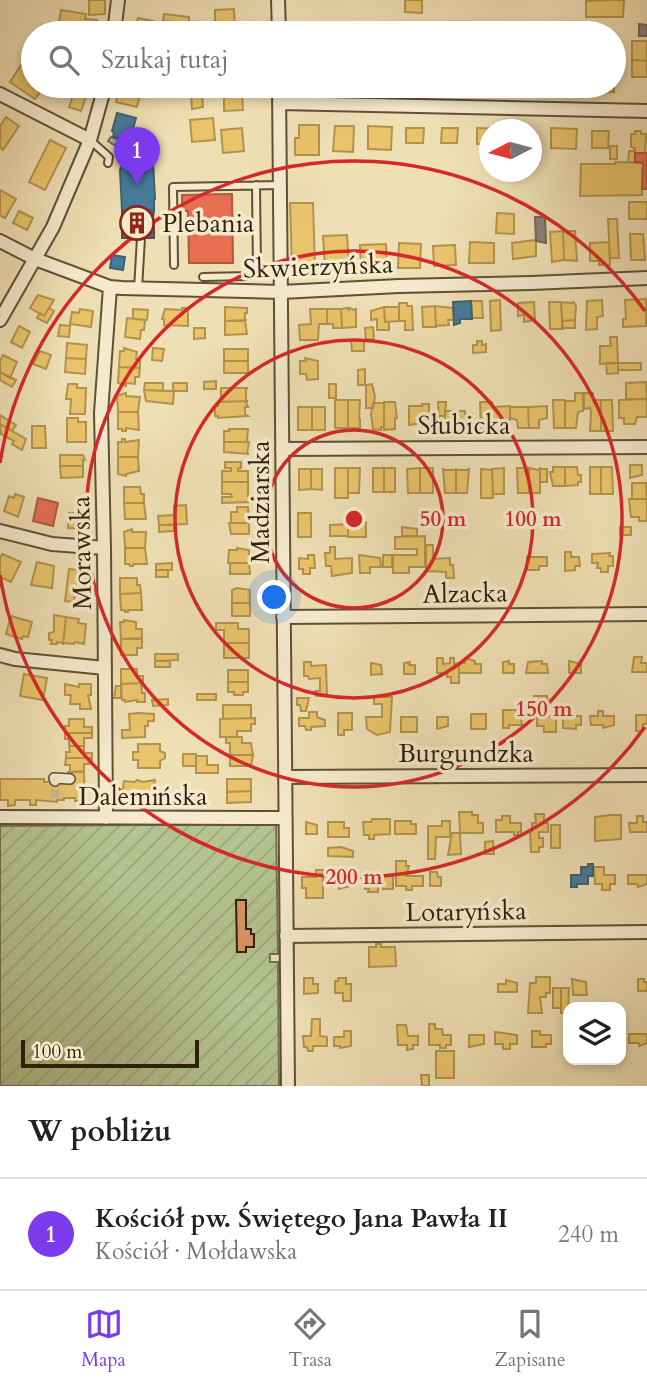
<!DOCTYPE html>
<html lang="pl">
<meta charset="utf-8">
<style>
body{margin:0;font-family:Cardo,serif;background:#f2f2f2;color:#222}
.controls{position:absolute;right:21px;bottom:21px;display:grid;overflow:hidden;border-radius:14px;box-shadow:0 4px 10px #0003}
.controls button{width:63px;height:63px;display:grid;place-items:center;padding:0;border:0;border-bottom:2px solid #e0e0e0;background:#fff;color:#222;font:35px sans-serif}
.compass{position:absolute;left:479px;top:119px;width:63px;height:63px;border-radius:50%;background:#fff;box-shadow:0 4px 10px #0003;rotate:264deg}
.scale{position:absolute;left:21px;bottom:18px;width:178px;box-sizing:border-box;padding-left:7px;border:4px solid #31200a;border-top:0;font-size:19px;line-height:24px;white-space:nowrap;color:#31200a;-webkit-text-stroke:5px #f5eace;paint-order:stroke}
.you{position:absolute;left:275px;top:598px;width:24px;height:24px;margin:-18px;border:5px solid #fff;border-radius:50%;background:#1a73e8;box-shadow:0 0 0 10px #1a73e833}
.badge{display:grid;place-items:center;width:46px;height:46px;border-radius:50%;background:#7c3aed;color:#fff;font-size:23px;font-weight:700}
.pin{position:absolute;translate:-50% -58px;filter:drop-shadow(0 2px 4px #0008)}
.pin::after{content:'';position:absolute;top:37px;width:24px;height:21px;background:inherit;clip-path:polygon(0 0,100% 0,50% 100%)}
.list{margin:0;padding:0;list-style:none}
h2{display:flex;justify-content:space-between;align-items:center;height:91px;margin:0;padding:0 28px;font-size:30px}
h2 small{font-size:23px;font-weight:400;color:#767676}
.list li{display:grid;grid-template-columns:46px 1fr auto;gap:21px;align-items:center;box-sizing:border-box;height:112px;padding:0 28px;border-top:2px solid #e0e0e0}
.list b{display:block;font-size:26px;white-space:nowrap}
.list p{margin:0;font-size:23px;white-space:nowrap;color:#767676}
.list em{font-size:23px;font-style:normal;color:#767676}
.icon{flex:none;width:38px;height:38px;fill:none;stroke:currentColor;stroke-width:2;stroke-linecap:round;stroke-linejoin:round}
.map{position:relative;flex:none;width:647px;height:1086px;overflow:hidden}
.search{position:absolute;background:#fff;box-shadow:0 4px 10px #0003;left:21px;right:21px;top:21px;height:77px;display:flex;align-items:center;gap:18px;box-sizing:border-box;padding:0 24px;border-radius:38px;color:#767676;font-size:26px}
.sheet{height:203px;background:#fff}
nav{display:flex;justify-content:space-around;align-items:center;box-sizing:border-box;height:98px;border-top:2px solid #e0e0e0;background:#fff;font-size:19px;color:#767676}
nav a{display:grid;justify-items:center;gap:4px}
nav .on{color:#7c3aed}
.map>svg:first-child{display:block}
.garden{fill:url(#garden-furrows);stroke:#72724e;stroke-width:2}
.homes{fill:#e9c46a;stroke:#b2934d;stroke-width:2}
.shops{fill:#e76f51;stroke:#b0573c;stroke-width:2}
.offices{fill:#6d597a;stroke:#5b4858;stroke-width:2}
.public{fill:#457b9d;stroke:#3f6071;stroke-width:2}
.industry{fill:#8a817c;stroke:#6f645a;stroke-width:2}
.building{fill:#d79567;stroke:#31200a;stroke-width:2}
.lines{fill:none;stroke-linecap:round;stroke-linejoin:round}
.pedestrian-tunnel{stroke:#c9b992;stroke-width:9;stroke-dasharray:9 4.5;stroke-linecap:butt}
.service-casing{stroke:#605034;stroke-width:10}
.pedestrian-casing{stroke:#605034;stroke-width:12}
.minor-casing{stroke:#605034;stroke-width:16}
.service{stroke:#f5eace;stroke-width:6}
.pedestrian{stroke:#f5eace;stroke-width:9}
.minor{stroke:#f5eace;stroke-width:12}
.ring{fill:none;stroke:#d62828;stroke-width:3.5}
.labels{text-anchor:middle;stroke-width:7;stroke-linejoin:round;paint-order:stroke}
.poi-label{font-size:26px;fill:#31200a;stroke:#f5eace;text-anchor:start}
.street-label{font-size:26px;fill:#31200a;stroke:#f5eace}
.centre{fill:#d62828;stroke:#f5eace;stroke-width:3.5}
.ring-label{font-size:21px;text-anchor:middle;font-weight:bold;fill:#d62828;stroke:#f5eace;stroke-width:7;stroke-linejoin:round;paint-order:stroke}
</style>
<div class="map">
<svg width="647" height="1086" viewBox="0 0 647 1086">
<defs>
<pattern id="garden-furrows" width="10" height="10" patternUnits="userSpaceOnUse" patternTransform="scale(1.75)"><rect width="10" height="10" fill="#b4c391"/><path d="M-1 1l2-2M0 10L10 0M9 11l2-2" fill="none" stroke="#9ba77c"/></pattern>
</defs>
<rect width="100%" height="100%" fill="#efdfb4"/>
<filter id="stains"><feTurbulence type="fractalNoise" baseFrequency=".00286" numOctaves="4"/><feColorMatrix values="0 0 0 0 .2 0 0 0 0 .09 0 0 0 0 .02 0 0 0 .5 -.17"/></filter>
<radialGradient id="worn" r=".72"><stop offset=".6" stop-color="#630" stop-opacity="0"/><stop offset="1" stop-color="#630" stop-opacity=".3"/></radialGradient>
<path class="garden" d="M111,137L152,152C134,152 123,152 108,141Z
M276,824L278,954H270V962H278L279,1086H0V826Z"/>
<path class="homes" d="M89,0H105V14L89,15Z
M405,0H422V13L405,12Z
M612,0H624L623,17H586V1Z
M234,9L235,33H215V10Z
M61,10L86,14L85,19L97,20L96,28L74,24L73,29L63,28V23L59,22Z
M164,14L189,17V24L163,21Z
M138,18L153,21L151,33H134Z
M443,22L452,23V33H443Z
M514,27H536V33H514Z
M632,41H647V61L632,60Z
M632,60L647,61V77H632Z
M21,65L33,73V86H44L35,99L10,82Z
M614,71V92L591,91V86H614Z
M120,86H142L137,107L116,102Z
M429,86H453V92H429Z
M467,86H498V89L467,90Z
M507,86H529V94L507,92Z
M552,86H577V91H551Z
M75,90L87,94L81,111L69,107Z
M202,95L203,107L192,109L191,96Z
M224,96H242L243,110L224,111Z
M6,117L19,126L3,150L0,147V126Z
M213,118L215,140L192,142L190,120Z
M299,125H319V155H295V138H299Z
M335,126H354L353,152L333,151Z
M368,126L392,127L391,150L368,149Z
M242,128L244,151L223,153L221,130Z
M406,128H424L423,143H406Z
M442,128H458L457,143H441Z
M477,128L502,129V130H490V144H477Z
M551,128L577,129L576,149L551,148Z
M592,131H609L608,148H592Z
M635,131H641V134H646L645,153H635V162H628L629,151H635V148L631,147V134H635Z
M50,140L66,148L45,190L29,182Z
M610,146H617V159H610Z
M615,162L643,163L642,195L580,196L581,164H615Z
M0,190L16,199L5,218L0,215Z
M629,202H647V219H629Z
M290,203H313L315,268L292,269Z
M19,211L33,218L27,230L13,223Z
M497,213L514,214V234L496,233Z
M608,219H617L619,258H610Z
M563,231L564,260L552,262L550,232Z
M563,231H575L577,261L564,260Z
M630,234H643L645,260H631Z
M347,235L349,267L325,268L323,236Z
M536,240V256L513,259L512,243Z
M470,242L494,243V263H469Z
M609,242L610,265H599V261H590V243Z
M399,243L421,244L420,268H398Z
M386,244L387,267L361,268L360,245Z
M455,245L456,265L434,266L433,246Z
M38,295L54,300L44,316L30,308Z
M646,299V326L623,327V319H626L625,300Z
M500,300L501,330L491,331L490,301Z
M602,300L603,316L597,317V329L586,330L587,301Z
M471,301H482L483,318H472Z
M573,301L576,306L575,320L562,321L561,302L574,303Z
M534,302L535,320L524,322V315L518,316V303Z
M549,302H561L563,329H550Z
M399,303H407V306H412L413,330H405V321H399Z
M435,306L436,327H423L422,307Z
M435,306L453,308L454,320H448L449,325L436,326Z
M225,307L247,308V313H245V320H247L225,321Z
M384,307L385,322H389V330H377V319L371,320V311Z
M384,307H399V321L385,322Z
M49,308L54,311L47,323L37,318L40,313L44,316Z
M182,308H188V326L164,325V319H162L165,309L182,310Z
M347,308L349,310V308L355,310L356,308V327L342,328L341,309Z
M80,309L93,311L91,327L70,324L72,312L79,313Z
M133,309L148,310L147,320L133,319Z
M310,309H327V324H319L318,340H300L299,325L311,324Z
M327,309H341L342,328H333V324H327Z
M127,318L145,320L144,330H141L140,339L125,337Z
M575,320V328H562V321Z
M225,321H245L247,334L225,335Z
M60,325L70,326L69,337L58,336Z
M19,326L30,332L22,348L11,342Z
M373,327L374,339L366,340L365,328Z
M194,328H205V338L194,339Z
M610,337H617L618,363L600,364V346H611Z
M351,340H364V351H352Z
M477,341H482V345L486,344V352L473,353V345H477Z
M67,343L87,345L86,359L66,358Z
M124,348L137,352L136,359H140V368L119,367L120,351H124Z
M153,348L164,349L162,361L152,360Z
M224,349H248V361H224Z
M40,351L51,355L46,369L33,364Z
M3,355L17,362L10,378L0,372V361Z
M66,358L86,359L85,374L65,372Z
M305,358L318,361V379L307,380L306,374H300V361H306Z
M224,361H248V373H224Z
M606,363H618V373L607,374Z
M618,363H641V370H618Z
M119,367L140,368L139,377H135V384L126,383V386L118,383Z
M365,369V385H358V370Z
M0,372L16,380L12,387L0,380Z
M216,381V389H204V382Z
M646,382L647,399H626V383Z
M145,383H163V391L144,390Z
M173,383H187V391H173Z
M68,384H77V388H86L85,414H70L71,399H66Z
M329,384H336V398H329Z
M372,384L375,397L373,408H366V385Z
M221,388H248L246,389V401H248L218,402L221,401Z
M144,390L174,391L173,404L146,401Z
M126,393V396L140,397L138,412H118L117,396Z
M575,393H583V411L578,412L576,428H565V401H575Z
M584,393H593V400H601V431H590L591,412L590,408L584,409Z
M647,399V417H637L635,424H624V418H619V400Z
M335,400H348V428H335Z
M348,400H360L359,419H360V428H348Z
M553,400H565V428H554Z
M601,400H612L613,431H601Z
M248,401L246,402L248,407H245V414L248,416L218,418V416H215V406H218V402Z
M384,402H395L397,418H395V429L384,430Z
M438,402H446L445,416H439V422Z
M480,402H492L493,407L510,406V420H499V425L481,428Z
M373,403H384V427H381V430L373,429L371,414Z
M422,404H429V422L409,425V406H422Z
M547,406V418L539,420V428H529L528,407Z
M298,407H312V430H298Z
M312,407H325V430H312Z
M510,407H528L529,428H518L517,420L510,418Z
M445,411H465V414H472L471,427L445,429Z
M118,412H138L139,430L126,428V431H122V429H118Z
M0,415L16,425L12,431L0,424Z
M67,418H78V422H86V442H67Z
M0,424L26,439L22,450L12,444L14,441L1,434Z
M32,426H45L46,448H32Z
M229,429H248L247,442H249H224V431H229Z
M122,439H125V442L139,440L138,457H118V442H122Z
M224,442H249L247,454H249L224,452Z
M60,455H83L85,460H83V466H60Z
M118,457H138L139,471L126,474V476L118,474Z
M225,462H241V468H238V471H248V482H222V471H231V468H225Z
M630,465H642V475L630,478Z
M60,466H83V477L61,478Z
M540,467V493H529V468L539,470Z
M553,467H565V486H553L550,472H553Z
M565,467H577L578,475H581V482H578V485L565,486Z
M590,467H601V494H590Z
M601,467H612L613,494H601Z
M335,468H348V498H335Z
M348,468H360L359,493H348Z
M373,468H384V492H373Z
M384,468H395V492H384Z
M420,468V493H408L407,469Z
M420,468H433V493H420Z
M443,468L444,470H456V468V493H445Z
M456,468V470H468L469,468L467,493H456Z
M504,468V494H493L492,469Z
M517,468H529V493H518Z
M299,469H311V489L299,490Z
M311,469H322V490L311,489Z
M481,469L492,470L493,498H481Z
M540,469H547V482H540Z
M222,482H248V497H253V502L222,503V497H232L231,494H222Z
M632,483H646L647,499H632Z
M124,487H140L141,494H144V503H124Z
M15,494L24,497L18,517L4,511L9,496L14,498Z
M629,499H647V521H639V517H631Z
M124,503H144L146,519H125Z
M186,505L187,524L159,525L158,516L174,515V506Z
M237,507H248L249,523H231V512H237Z
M69,513L84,514L83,529L68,528Z
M298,513H311V537H298Z
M356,522H366V537H348V525H356Z
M229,523H249V534H231Z
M348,524V536H330V525Z
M159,525H174V531L159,532Z
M402,527L417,529V536H402Z
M620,527H631V535H620Z
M132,529V532H146L145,548H125L124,532Z
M425,536V567H409V573H393V555H417V549H395V537Z
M426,545H433V559L450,558V565H453L454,578H446V572L426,571Z
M330,547H335V559L352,558V573L332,576L331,566H326L325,553H330Z
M125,548H145L147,564H133V566H130L129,564H125Z
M237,548L249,550V563H228L229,550H237Z
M565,552H571V557H579L580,566H575V570L565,571Z
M610,553L609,556H613V566H608V572H601V568H597L598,563H592V554Z
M2,554L21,562L11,582L0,577V559Z
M308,555H314L315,568H310V574H303V569H299V558L308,559Z
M359,555L380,558L381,567H370V573H360Z
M383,555H392V567H383Z
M527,557H547V566H539V570H527Z
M37,562L54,566L52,588L31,585Z
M172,563V570H156V564Z
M230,563H249L250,574H230Z
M69,569L86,571L83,594L75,593L74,602L65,601Z
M156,570H168V577H156Z
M120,578H137V585H140L141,593L120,594Z
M237,588L250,590V603H232V590Z
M141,593L142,610H128V612H125V610H121L120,594Z
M232,603H250V616H232Z
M54,615L66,617L63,643L57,642V644H51L52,640H49V633L54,632Z
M11,616L32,622L28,637L23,636L22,639L6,634Z
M66,617L79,619L78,623L86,624L84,644L75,642L74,644L63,643V645Z
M124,620L136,622V629H142V638L121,639L120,622H124Z
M216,623H238V629H249V643H224V630H216Z
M121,639H142V648H137V655H121Z
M224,643H249V658H224Z
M155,654H178V660L155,661Z
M634,657H642L641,663H647V672H632Z
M437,658H443V664L450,663V658H454V664L459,663V683H451V677H447V673H437Z
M465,658L475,661V664H481V673H459V663H465Z
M155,661H170V667H155Z
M509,661V664H514V673H503V662Z
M542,661V664H547L548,673H526L528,662Z
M569,661L581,664V673H569Z
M304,662H311V666L326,665L327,696H316L315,691H320V678L309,679L308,676H304Z
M410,662L409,665H415V674H404V663Z
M371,663L381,665L382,674L371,675Z
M121,669H137V676H143V683L121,684Z
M228,670H248V682H228Z
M24,674L47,678L43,700L20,696Z
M228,682H248V692H243V695H234V692H228Z
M141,683L142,693H145V702H137V700L125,702V700H122L121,684Z
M65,684L79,687V684H91V695H88L91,709H80V704H70L71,695H65Z
M116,686H121V698H114Z
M197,694H216V700H197Z
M534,696H547L548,705H534Z
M374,697H392L390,732L377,735L367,729L366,717H382V704H374Z
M297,698H309L306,711H301L300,705H297Z
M168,699V705L153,706L152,700Z
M223,705H251V718L223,719Z
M543,709H547V716H556V732H544V726H537V716H543Z
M503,710H520L522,725H509V728H503Z
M598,711H603V716H614V725L603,728V725H591L590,716H598Z
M309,712H317V717L325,720V726L311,727V730H306L305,726H299V718H309Z
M138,713L154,714V721H148V726H145V737L122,738V730H130L129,714Z
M338,713H352V730H344V735H338Z
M471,714H486V729H471Z
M636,715H647V724H643L642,731H636Z
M563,716H581V725H576V729L563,728Z
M401,717H417V732H401Z
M437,717H448V726L437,729Z
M255,718V724H251V731H237V737H220V719Z
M69,719H84V727H92V733H65V726H69Z
M65,733H92V738H84V746H69V739H65Z
M226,737H242V743H251L253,755H230V743H226Z
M138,744H160V751L165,753V758L160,761V768H138V760H133V752H138Z
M69,746H84V753H92V758H66V752H70Z
M183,754H196V766H183Z
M230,755H253L251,766H230Z
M196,756H207V765H218V773H196Z
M66,758H92V764H84V771L70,772V765H65Z
M68,772H84L85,801H75V798H64V800H57V802L36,800V805H30V800H15V805L8,806V800H0V779H44V782L68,781Z
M227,779H251V791L227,792Z
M137,780L143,782L155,780L153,793L157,797L152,802L148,798H131L127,802L122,797L124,781L135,782Z
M251,791V802L227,803V792Z
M182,792H194V807H182Z
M459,812H472V815H478V823H483V833H460Z
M535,814H544V823H548V832H539V838H543V847H539V852H531L530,831H532V823H536Z
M610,815H621V839L595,841V817Z
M502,816H510V823H521V832H518V835H514V832H496V820H502Z
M637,816H643V822H647V832H630L629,823H637Z
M372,819H390V834L374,835V839H369V835H364L363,822H371Z
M395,821H411V824H416V834H395Z
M442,821H450V837H436L435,859H428V826H442Z
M306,822L317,825V834H306Z
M328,822H344V828H349V837H328Z
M551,825H560V848H551Z
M452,833H460L461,854L448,855Z
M493,841L494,854H485V842Z
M341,847L353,851V857L328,856V848Z
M396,861H406V866H409L406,876H423V886H412V890H406V886H396Z
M594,867H604V875H615V884H610V890H602V884H595Z
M316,870H323V898H306V888H302V877H316Z
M430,872H437L438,877H441V886H430Z
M628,875H647V884L638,887L637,884H628Z
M393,876V889H383V886H378V892H368L369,889H365V877Z
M339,877H350V886L339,889Z
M376,944H381V947H395L396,966L369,967V947H376Z
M536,977H550V993H546V997H540L542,1013H528L530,983H536Z
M304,978H313V984H318V993L304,994Z
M338,978H346V984H351V1001H343V993H335V981H338Z
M572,979L586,982L587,995H573Z
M638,979H644V982H647V991H638Z
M506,980L517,983V992H498V984H506Z
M553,988H561V1008H553Z
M561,988H569L568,1013H561Z
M312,1019H320V1036L327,1037V1046H313V1051H308L307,1047H304L303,1036H311Z
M429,1024H435V1029H442L443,1035H451V1045H446V1048H440V1045H429Z
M397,1025H406L408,1036H418V1045H413V1049L407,1050V1045H398Z
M344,1031H351V1046L340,1048V1046H334V1037H344Z
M532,1031H540V1035H551V1044H546V1047H532Z
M495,1032L517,1035V1044H510V1049H503V1044H495Z
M629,1034H647V1043L639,1046V1043H629Z
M469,1035H484V1044L469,1047Z
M436,1051H454V1078H436Z
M421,1075H429V1086H422Z"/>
<path class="shops" d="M635,153H647V189H642L643,163L635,162Z
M232,194L233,263H189L188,211H182V195Z
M38,498L58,503L53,526L33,521Z"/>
<path class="offices" d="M122,210H154L152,226H154V238H122Z"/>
<path class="public" d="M117,113L136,118L129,142L113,137L114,132L112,131Z
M127,157H130V161H133V157L139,161V157L145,161V157H149V161H153L155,199H154V210H122L120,171L122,161H127Z
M112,255L125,257L123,270L110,268Z
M471,301L472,319H460V323L454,325L453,302Z
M588,864H593V876H588V884H577V887H571V875H581V867H588Z"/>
<path class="industry" d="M639,24L647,25V36H639Z
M535,217H545L546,243L536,241Z"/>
<path class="building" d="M236,900H246V929H251V934H254V947H246V952H237Z"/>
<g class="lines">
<path class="pedestrian-tunnel" d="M55,798V781"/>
<g class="service-casing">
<path id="service" d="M90,140L109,157L108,163
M174,265L173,187L280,185
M203,277L248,276L255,274L257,268L256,185
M138,289L141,238"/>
</g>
<g class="pedestrian-casing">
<path id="pedestrian" d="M55,781L54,778L70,779"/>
</g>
<g class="minor-casing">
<path id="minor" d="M278,0L279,33
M114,33L118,0
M279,86L288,1086
M0,94L90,140
M280,103L647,111
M0,241L35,259L110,287L122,288L281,292L399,286L532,283L647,278
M0,320L53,227L90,140L105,86
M282,449L647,447
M0,531L52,544L104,548
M283,617L647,614
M0,655L15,659L105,668
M285,777L647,775
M0,817L285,818
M106,818L104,548L101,413L110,287
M286,936L647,932"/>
</g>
<use href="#service" class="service"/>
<use href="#pedestrian" class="pedestrian"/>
<use href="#minor" class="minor"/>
</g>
<g class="ring">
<circle cx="354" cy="519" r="89"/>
<circle cx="354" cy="519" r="179"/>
<circle cx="354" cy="519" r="268"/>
<path d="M645 727A358 358 0 0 1 0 575M0 463A358 358 0 0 1 645 311"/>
</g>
<defs>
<g id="building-ring" transform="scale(1.75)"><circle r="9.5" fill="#f5eace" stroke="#8f2418" stroke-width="1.5"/><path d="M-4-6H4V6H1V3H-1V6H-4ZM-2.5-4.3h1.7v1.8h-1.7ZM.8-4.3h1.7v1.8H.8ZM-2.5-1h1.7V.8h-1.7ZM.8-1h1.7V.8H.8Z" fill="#8f2418"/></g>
</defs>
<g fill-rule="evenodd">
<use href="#building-ring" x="137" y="223"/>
</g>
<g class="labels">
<g class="poi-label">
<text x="162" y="232">Plebania</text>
</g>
<g class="street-label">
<text transform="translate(318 266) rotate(-2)" y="9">Skwierzyńska</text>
<text x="464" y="434">Słubicka</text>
<text transform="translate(260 502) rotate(-90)" y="9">Madziarska</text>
<text transform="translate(81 553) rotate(-91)" y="9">Morawska</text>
<text transform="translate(465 593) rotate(-1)" y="9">Alzacka</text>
<text x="466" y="762">Burgundzka</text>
<text x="143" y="805">Dalemińska</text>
<text transform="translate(466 911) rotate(-1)" y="9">Lotaryńska</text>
</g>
</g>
<circle cx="354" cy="519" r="10" class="centre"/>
<g class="ring-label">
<text x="443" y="526">50 m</text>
<text x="533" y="526">100 m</text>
<text x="544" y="716">150 m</text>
<text x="354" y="884">200 m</text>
</g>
<rect width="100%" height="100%" filter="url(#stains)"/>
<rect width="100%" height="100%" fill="url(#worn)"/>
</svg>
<div class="controls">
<button><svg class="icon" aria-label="layers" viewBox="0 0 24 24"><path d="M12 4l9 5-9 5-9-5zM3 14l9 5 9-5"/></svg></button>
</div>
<svg class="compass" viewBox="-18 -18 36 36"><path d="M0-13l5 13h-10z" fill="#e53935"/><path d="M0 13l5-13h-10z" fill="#767676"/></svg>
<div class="scale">100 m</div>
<div class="you"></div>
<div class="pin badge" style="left:137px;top:185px">1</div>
<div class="search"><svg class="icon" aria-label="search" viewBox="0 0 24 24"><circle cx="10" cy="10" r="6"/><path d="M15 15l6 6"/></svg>Szukaj tutaj</div>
</div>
<section class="sheet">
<h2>W pobliżu<small></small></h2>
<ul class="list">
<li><span class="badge">1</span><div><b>Kościół pw. Świętego Jana Pawła II</b><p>Kościół · Mołdawska</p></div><em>240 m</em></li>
</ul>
</section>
<nav>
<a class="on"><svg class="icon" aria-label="map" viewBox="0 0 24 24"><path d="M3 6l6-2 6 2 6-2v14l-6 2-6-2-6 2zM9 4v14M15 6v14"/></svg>Mapa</a>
<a><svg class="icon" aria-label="directions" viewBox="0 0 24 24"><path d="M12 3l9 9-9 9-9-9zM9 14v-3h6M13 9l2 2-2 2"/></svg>Trasa</a>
<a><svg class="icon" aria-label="saved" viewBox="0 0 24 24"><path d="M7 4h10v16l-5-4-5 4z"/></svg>Zapisane</a>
</nav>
